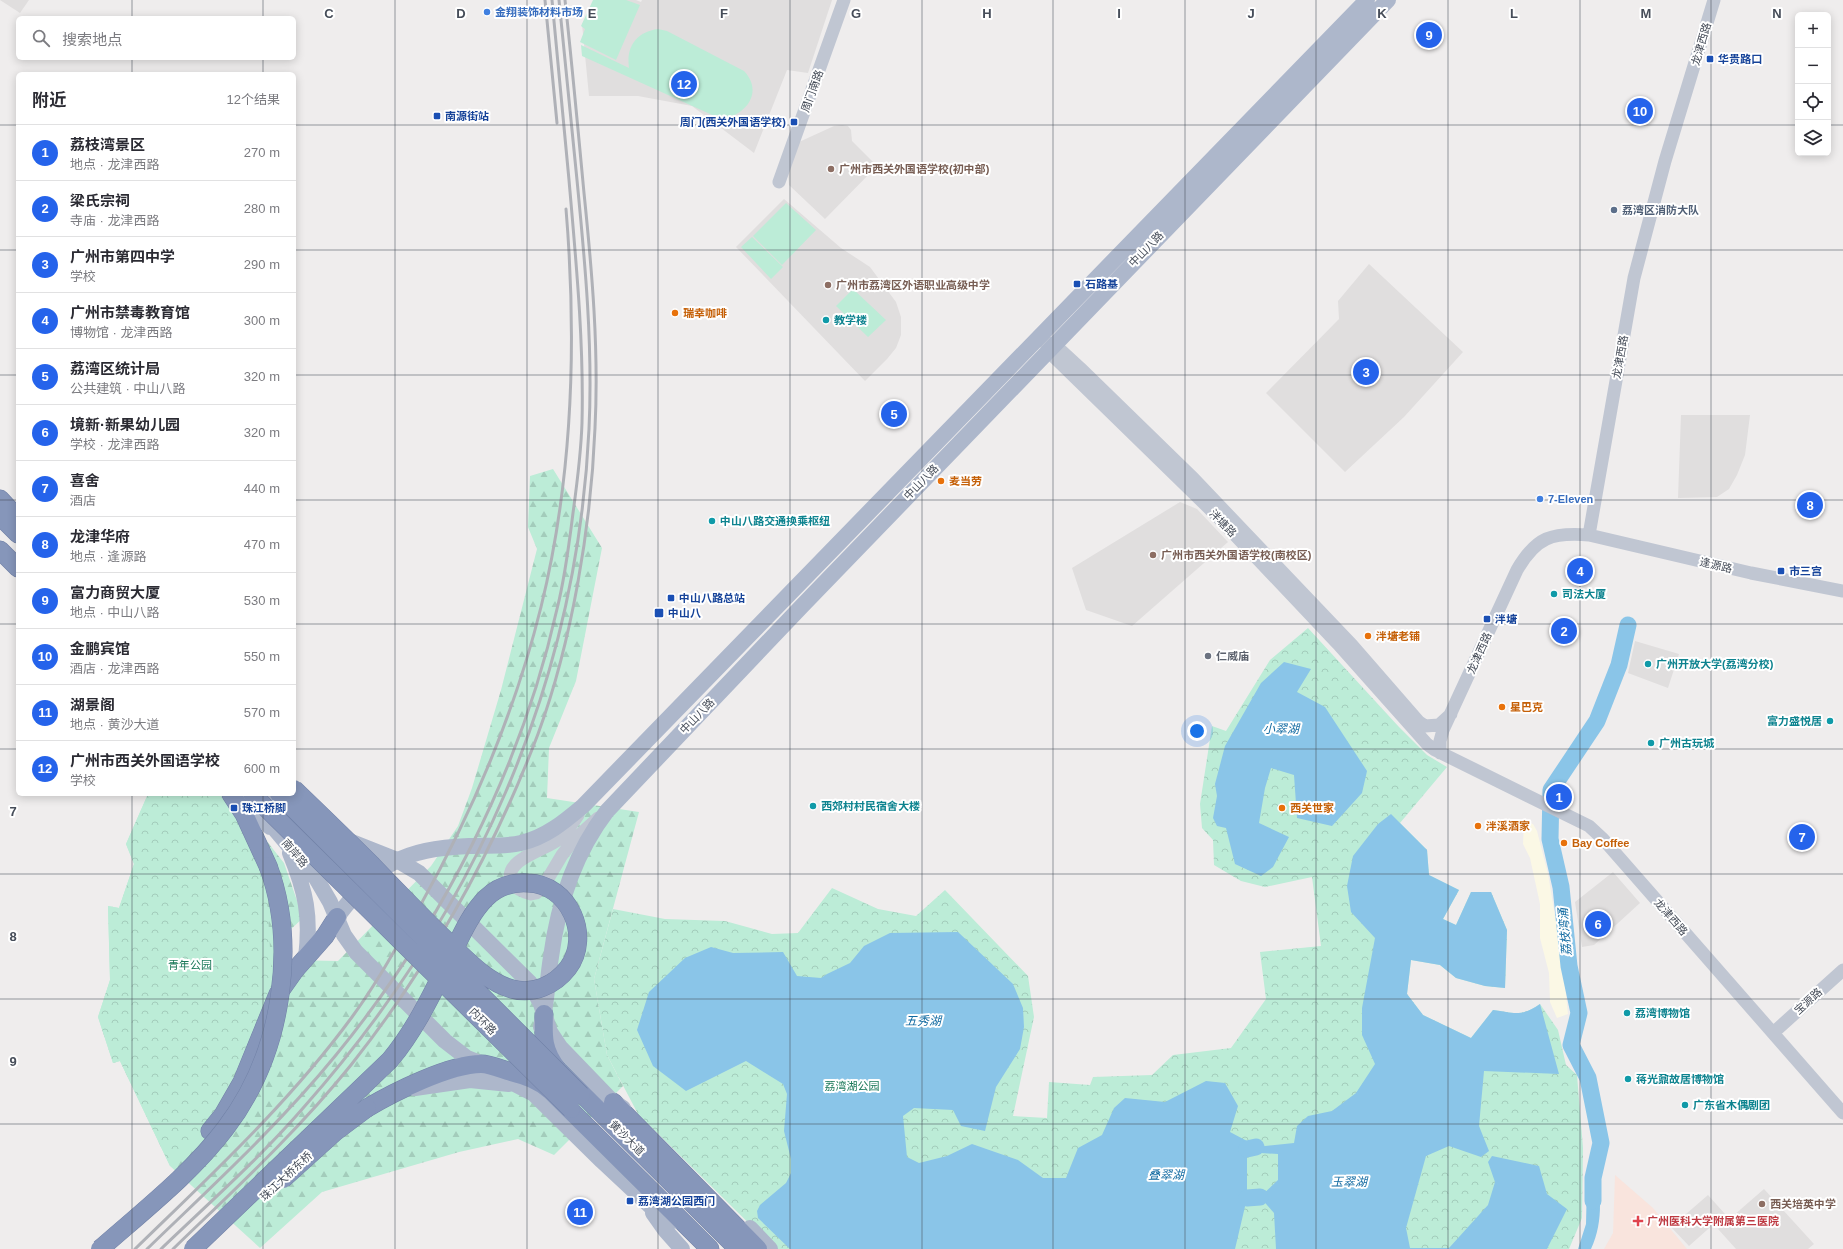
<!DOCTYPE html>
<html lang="zh">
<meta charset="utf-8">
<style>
body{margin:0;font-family:Helvetica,"Noto Sans SC",sans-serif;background:#f7f7f7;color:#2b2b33}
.controls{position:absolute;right:12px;top:12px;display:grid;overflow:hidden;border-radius:6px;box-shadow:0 2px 10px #0003}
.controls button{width:36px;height:36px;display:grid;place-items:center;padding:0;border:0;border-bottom:1px solid #e1e1e2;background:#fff;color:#2b2b33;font:20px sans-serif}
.you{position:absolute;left:1197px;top:731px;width:14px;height:14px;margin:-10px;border:3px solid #fff;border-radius:50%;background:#1a73e8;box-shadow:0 0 0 6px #1a73e833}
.badge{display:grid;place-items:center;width:26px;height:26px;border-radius:50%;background:#2563eb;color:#fff;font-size:13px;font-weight:700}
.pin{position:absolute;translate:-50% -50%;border:2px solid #fff;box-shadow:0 1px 4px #0006}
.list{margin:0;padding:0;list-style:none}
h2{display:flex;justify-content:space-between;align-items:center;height:52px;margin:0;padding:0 16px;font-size:17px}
h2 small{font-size:13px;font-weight:400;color:#7c7c81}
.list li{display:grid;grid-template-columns:26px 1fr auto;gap:12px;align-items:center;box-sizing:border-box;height:56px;padding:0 16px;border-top:1px solid #e1e1e2}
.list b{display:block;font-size:15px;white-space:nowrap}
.list p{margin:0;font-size:13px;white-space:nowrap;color:#7c7c81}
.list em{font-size:13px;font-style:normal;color:#7c7c81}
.icon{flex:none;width:22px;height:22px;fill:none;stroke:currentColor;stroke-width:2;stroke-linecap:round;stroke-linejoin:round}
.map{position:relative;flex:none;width:1843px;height:1249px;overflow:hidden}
.search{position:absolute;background:#fff;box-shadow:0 2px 10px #0003;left:16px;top:16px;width:280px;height:44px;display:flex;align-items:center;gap:10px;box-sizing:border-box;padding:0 14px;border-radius:6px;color:#7c7c81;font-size:15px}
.panel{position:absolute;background:#fff;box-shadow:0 2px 10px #0003;left:16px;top:72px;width:280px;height:724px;border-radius:6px}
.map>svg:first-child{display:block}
.commercial{fill:#fbf8e5}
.education{fill:#e0dede}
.medical{fill:#f9e4dd}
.forest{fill:url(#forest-firs)}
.park{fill:url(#park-crowns)}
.pitch{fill:#bcecd7}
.water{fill:#8ac5e8}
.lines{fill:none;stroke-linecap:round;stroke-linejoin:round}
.river{stroke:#8ac5e8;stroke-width:17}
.highway-casing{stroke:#7181a6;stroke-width:19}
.minor{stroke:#c0c6d2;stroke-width:13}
.major{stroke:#adb7cb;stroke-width:16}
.highway{stroke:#8696ba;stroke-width:18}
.rail{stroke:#afb1b7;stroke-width:3}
.highway-bridge-casing{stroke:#7181a6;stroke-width:19;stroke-linecap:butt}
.highway-bridge{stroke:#8696ba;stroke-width:18}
.grid{fill:none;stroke:#464d59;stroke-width:1;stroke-opacity:0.55}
.shop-dot{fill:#3f7fe0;stroke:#fff;stroke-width:1.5}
.transit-dot{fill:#1a4fb4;stroke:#fff;stroke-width:1.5}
.education-dot{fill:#8d6e63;stroke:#fff;stroke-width:1.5}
.service-dot{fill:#5c6f8a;stroke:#fff;stroke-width:1.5}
.food-dot{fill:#e8710a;stroke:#fff;stroke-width:1.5}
.culture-dot{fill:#0f9aa8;stroke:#fff;stroke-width:1.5}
.worship-dot{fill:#6b7280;stroke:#fff;stroke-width:1.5}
.health-dot{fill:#e0444e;stroke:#fff;stroke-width:1.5}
.labels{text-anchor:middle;stroke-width:4;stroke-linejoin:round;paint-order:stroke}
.shop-label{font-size:11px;font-weight:bold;fill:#366cbe;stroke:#fff;text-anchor:start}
.street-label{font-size:11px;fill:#464d59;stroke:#fff}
.transit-label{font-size:11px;font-weight:bold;fill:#164399;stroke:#fff;text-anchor:start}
.education-label{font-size:11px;font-weight:bold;fill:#785e54;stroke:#fff;text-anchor:start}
.service-label{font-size:11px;font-weight:bold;fill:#4e5e75;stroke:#fff;text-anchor:start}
.food-label{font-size:11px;font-weight:bold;fill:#c56008;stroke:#fff;text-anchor:start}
.culture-label{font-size:11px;font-weight:bold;fill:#0d838f;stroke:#fff;text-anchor:start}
.worship-label{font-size:11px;font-weight:bold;fill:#5b616d;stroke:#fff;text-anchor:start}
.park-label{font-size:11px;fill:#1a7858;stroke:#fff}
.health-label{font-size:11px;font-weight:bold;fill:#be3a42;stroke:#fff;text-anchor:start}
.water-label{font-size:12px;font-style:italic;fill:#116aa1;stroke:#fff}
.grid-label{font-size:13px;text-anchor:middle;font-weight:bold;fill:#464d59;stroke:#fff;stroke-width:4;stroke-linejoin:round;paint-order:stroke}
</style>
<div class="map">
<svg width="1843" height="1249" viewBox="0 0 1843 1249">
<defs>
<pattern id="forest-firs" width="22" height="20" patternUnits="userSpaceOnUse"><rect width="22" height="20" fill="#bcecd7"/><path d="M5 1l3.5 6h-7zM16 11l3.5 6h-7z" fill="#a3ccbb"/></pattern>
<pattern id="park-crowns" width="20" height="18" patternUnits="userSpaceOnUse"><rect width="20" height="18" fill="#bcecd7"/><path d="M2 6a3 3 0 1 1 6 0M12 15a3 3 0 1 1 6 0" fill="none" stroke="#a3ccbb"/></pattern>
</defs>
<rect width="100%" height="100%" fill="#efeded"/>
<path class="commercial" d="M1524,821L1533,824L1537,831L1548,874L1562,958L1568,1014L1557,1018L1550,1002L1549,973L1540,938V904L1530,858L1523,844Z"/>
<path class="education" d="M0,0H29L20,13Z
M597,0H636L641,2L642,0H832L808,73L787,70L754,153L692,106L638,96H589L582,24Z
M842,125L848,126L851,130L852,141L877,166L825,219L789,185L788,173L799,142L834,126Z
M784,199L841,248L870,267L896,302L901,317V335L896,348L887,359L865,381L736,247Z
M1369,264L1463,352L1404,417L1345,472L1266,393L1339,319L1338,301Z
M1681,415H1750L1745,455L1737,475L1729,489L1717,497L1678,498Z
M1180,502L1197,509L1228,542L1132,626L1086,610L1072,568Z
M1635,641L1679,654L1668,688L1628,673Z
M1613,872L1640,903L1594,945L1582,947L1575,902Z
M1764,1189L1814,1244L1808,1249H1736L1718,1229Z
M1708,1195L1725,1214L1689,1246L1671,1227Z"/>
<path class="medical" d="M1615,1175L1653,1208L1687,1249H1604L1613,1233Z"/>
<path class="forest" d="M553,469L602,548L576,681L549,748L547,798L639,812L594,979L607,1055L623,1086L554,1155L518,1139L459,1152L322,1192L260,1248L170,1166L120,1061L113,1063L98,1017L110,980L108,906L119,908L134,864L126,844L148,794L216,879L241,808L284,863L303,918L290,930L289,960L338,961L431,866L458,826L472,788L501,690L537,549L528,527L530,476Z"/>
<path class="park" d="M1308,628L1399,727L1427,755L1447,767L1400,823L1427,850L1429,875L1459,890L1443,919L1456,925L1471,892H1491L1507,930L1505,988L1485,986L1456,978L1440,965L1411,960L1407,994L1423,1015L1471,1038L1493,1010C1514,1013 1522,1017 1540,1004L1558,1030L1566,1065L1577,1075L1583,1148L1582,1218L1569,1249H775L638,1114L607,1055L594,979L613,909L665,919L725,921L772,934L798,933L832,888L878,909L916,916L945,890L1028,976L1034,1017L1013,1116L1047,1118L1049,1082L1090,1085L1093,1077L1152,1075L1173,1055L1231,1048L1266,999L1260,952L1321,946L1312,877L1265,887L1241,881L1214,865L1213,840L1202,828L1200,804L1212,726L1226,731L1270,660Z
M148,794H220L237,819L253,854L267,896L272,983L247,1047L212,1119L170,1166L120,1061L113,1063L98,1017L110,980L108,906L119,908L134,864L126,844Z"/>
<path class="pitch" d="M593,0H626L640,5L616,60L580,42L585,29L581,26Z
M658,29L667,31L744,71C764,92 746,116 721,119L582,56L581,45L629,68C626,47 636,32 658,29Z
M786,203L816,230L782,265L753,236Z
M752,237L783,267L771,279L741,247Z
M853,289L886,320L868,337L836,306Z"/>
<path class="water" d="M1284,662L1311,669L1297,692L1325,707L1367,771L1362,793L1332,826L1297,818L1294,775L1271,768L1265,788L1259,823L1289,837L1273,867L1261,876L1235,864L1226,828L1217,826L1213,818L1217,796L1215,784L1225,746L1261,683Z
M1391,814L1427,850L1429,875L1459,890L1443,919L1456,925L1471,892H1491L1507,930L1505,988L1485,986L1456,978L1440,965L1411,960L1407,994L1423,1015L1471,1038L1493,1010C1515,1013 1521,1017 1540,1004L1559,1074L1484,1071L1479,1126L1489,1151L1481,1157L1449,1146L1426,1156L1406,1228L1410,1248H1449L1488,1205L1495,1182L1488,1162L1492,1156L1539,1166L1547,1194L1567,1209L1547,1249H1276L1274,1213L1260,1197L1278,1180V1154L1261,1153L1256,1147L1294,1143L1297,1126L1308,1116L1332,1111L1356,1093L1375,1064L1362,1035V1008L1375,938L1351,912L1347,886L1353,856L1378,824Z
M958,932L1013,984L1023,1008L1024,1027L1020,1049L996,1087L985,1131L961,1126L953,1110L914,1108L903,1116L907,1157L919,1163L947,1156L972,1144L1018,1160L1043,1178H1066L1078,1148L1102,1135L1114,1108L1125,1098L1165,1102L1206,1081L1225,1083L1238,1106L1230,1132L1247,1141V1198L1235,1249H790L758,1218L757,1211L760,1205L786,1183L791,1173V1159L784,1131L787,1094L783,1084L746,1061L686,1091L653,1066L637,1030L649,992L685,958L711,947L733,953L783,952L797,976L821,978L827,974L850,963L864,946L890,933Z
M1598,1177C1601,1202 1602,1225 1591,1249H1578L1586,1224L1587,1180Z"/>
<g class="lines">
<path class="river" d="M1247,1149L1256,1147
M1247,1198L1260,1197
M1593,1201V1178L1601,1143L1588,1078L1571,1045L1579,1013L1569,966L1561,887L1550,839L1551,790L1597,721L1619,665L1628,625"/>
<g class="highway-casing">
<path id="highway" d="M0,499L13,513
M0,516L18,534
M0,550L18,568
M231,794L244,814L268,866
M544,1014C543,1038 543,1051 558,1070L738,1249
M613,1102L758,1249
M367,1108C394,1092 450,1064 481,1064C490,1064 501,1069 511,1072C526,1076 539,1080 551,1091L710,1249
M210,1131L223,1115L242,1082L278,994L295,970L325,936L337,917"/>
</g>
<path class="minor" d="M779,182L844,0
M1045,343L1054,344L1080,368L1194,479L1352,645L1419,722L1425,726L1439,725L1451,714
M1048,351L1217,516L1338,644L1427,744L1435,750L1589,826L1603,839L1843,1113
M1589,535L1634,278L1665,161L1714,0
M1440,753V741L1443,730L1517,570C1536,537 1552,532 1589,535L1751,573L1843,591
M578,815C573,823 566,832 559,839C546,850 504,859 511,881C515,889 523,892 531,894L536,893L543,887L562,855L573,841L598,818
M1773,1033L1843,970"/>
<path class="major" d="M236,794L270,827
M267,794L287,814
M264,816L316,878L330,902L344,935L356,952L445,1041L467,1058L482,1064L507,1080L534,1094L602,1161L664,1219L681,1221
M349,841L397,860L419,873L530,983L541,1004L550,1032L560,1047L613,1102L623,1108
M290,853C306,892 311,916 306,958
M337,917C377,864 402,849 469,846C486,845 504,847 521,843C546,837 564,822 583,806L1367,0
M541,1027C547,1004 547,981 551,957C558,904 574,854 607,811L801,607L1388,0
M415,1088L470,1080L509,1084
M653,1213L665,1230L682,1249
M750,1228L770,1249"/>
<use href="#highway" class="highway"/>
<path class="rail" d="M545,0L557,123
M135,1249C211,1175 289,1103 352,1017C378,982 398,944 420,906C472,813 515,712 541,607C573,477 577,342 566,209
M147,1249C212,1186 279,1125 336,1055C440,928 521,770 557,609C565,578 569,545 573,513C577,484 581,453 582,423C584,342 576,261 569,180C563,120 558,60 552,0
M161,1249C209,1203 260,1158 304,1107C473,916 577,686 589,429C593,346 585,262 577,180C571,120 565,60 559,0
M173,1249C234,1190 298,1131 351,1065C430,965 493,853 538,734C572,641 591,527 595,428C599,350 592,271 584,193C578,129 572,64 565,0"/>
<g class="highway-bridge-casing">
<path id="highway-bridge" d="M252,794L571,1109
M279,794L581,1095
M283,1179L335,1132L367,1108
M100,1249C188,1172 263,1119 280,994C286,951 283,906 268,866
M193,1249L390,1060C416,1029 433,992 451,956C461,936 470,914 486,898C498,886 512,882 528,883C569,884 592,936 568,968C555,985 533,995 512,989C487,982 467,960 449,943C422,917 397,891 371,864C346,839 320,814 294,789"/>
</g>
<use href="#highway-bridge" class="highway-bridge"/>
</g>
<path class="grid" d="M132,0V18M263,0V18M395,0V1249M527,0V1249M658,0V1249M790,0V1249M922,0V1249M1053,0V1249M1185,0V1249M1316,0V1249M1448,0V1249M1580,0V1249M1711,0V1249M132,58V74M263,58V74M0,125H18M294,125H1798M1828,125H1843M0,250H18M294,250H1843M0,375H18M294,375H1843M0,500H18M294,500H1843M0,624H18M294,624H1843M0,749H18M294,749H1843M132,794V1249M263,794V1249M0,874H1843M0,999H1843M0,1124H1843"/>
<g class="shop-dot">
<circle cx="487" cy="12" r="4"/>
<circle cx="1540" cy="499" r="4"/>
</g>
<g class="transit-dot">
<rect x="1706" y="55" width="8" height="8" rx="2"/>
<rect x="433" y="112" width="8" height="8" rx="2"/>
<rect x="790" y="118" width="8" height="8" rx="2"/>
<rect x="1073" y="280" width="8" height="8" rx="2"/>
<rect x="1777" y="567" width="8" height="8" rx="2"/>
<rect x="667" y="594" width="8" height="8" rx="2"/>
<rect x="654" y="608" width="10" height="10" rx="2"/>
<rect x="1483" y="615" width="8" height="8" rx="2"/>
<rect x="230" y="804" width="8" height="8" rx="2"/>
<rect x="626" y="1197" width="8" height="8" rx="2"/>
</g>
<g class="education-dot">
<circle cx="831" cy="169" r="4"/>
<circle cx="828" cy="285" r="4"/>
<circle cx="1153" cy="555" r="4"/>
<circle cx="1762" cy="1204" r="4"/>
</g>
<circle class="service-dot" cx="1614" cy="210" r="4"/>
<g class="food-dot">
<circle cx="675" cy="313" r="4"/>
<circle cx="941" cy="481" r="4"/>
<circle cx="1368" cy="636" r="4"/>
<circle cx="1502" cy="707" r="4"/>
<circle cx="1282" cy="808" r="4"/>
<circle cx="1478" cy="826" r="4"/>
<circle cx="1564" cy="843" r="4"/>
</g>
<g class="culture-dot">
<circle cx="826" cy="320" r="4"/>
<circle cx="712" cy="521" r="4"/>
<circle cx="1554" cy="594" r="4"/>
<circle cx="1648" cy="664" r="4"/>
<circle cx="1830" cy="721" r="4"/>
<circle cx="1651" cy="743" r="4"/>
<circle cx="813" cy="806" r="4"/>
<circle cx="1627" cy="1013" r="4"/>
<circle cx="1628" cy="1079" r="4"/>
<circle cx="1685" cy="1105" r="4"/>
</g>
<circle class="worship-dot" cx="1208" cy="656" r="4"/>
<path class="health-dot" d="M1636 1215h4v4h4v4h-4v4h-4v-4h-4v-4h4z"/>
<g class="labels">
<g class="shop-label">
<text x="495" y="16">金翔装饰材料市场</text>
<text x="1548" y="503">7-Eleven</text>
</g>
<g class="street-label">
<text transform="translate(1701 44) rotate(-74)" y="4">龙津西路</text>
<text transform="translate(812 91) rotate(-70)" y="4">周门南路</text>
<text transform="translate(1146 249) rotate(-46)" y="4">中山八路</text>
<text transform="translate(1620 357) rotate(-80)" y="4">龙津西路</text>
<text transform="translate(921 482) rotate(-46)" y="4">中山八路</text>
<text transform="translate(1223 523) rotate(46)" y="4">泮塘路</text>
<text transform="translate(1716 565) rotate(13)" y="4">逢源路</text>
<text transform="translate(1479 653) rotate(-66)" y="4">龙津西路</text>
<text transform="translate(697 716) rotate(-46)" y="4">中山八路</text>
<text transform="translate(295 853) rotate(50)" y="4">南岸路</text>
<text transform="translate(1671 917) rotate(49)" y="4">龙津西路</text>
<text transform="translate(1808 1001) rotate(-42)" y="4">宝源路</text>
<text transform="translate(483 1021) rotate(45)" y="4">内环路</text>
<text transform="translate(627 1138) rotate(45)" y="4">黄沙大道</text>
<text transform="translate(286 1176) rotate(-43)" y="4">珠江大桥东桥</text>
</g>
<g class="transit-label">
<text x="1718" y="63">华贵路口</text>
<text x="445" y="120">南源街站</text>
<text x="786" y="126" text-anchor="end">周门(西关外国语学校)</text>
<text x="1085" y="288">石路基</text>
<text x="1789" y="575">市三宫</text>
<text x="679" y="602">中山八路总站</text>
<text x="668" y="617">中山八</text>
<text x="1495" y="623">泮塘</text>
<text x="242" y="812">珠江桥脚</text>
<text x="638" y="1205">荔湾湖公园西门</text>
</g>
<g class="education-label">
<text x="839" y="173">广州市西关外国语学校(初中部)</text>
<text x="836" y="289">广州市荔湾区外语职业高级中学</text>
<text x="1161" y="559">广州市西关外国语学校(南校区)</text>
<text x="1770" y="1208">西关培英中学</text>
</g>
<g class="service-label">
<text x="1622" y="214">荔湾区消防大队</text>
</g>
<g class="food-label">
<text x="683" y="317">瑞幸咖啡</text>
<text x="949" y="485">麦当劳</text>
<text x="1376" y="640">泮塘老铺</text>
<text x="1510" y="711">星巴克</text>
<text x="1290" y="812">西关世家</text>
<text x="1486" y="830">泮溪酒家</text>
<text x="1572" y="847">Bay Coffee</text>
</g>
<g class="culture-label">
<text x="834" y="324">教学楼</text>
<text x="720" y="525">中山八路交通换乘枢纽</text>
<text x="1562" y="598">司法大厦</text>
<text x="1656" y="668">广州开放大学(荔湾分校)</text>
<text x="1822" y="725" text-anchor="end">富力盛悦居</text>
<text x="1659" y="747">广州古玩城</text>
<text x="821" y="810">西郊村村民宿舍大楼</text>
<text x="1635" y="1017">荔湾博物馆</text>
<text x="1636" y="1083">蒋光鼐故居博物馆</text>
<text x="1693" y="1109">广东省木偶剧团</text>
</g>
<g class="worship-label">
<text x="1216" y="660">仁威庙</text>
</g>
<g class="park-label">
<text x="190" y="969">青年公园</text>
<text x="852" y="1090">荔湾湖公园</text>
</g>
<g class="health-label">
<text x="1647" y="1225">广州医科大学附属第三医院</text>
</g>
<g class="water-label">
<text x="1281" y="733">小翠湖</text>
<text transform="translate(1565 932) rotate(-95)" y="4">荔枝湾涌</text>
<text x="923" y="1025">五秀湖</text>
<text x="1166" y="1179">叠翠湖</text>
<text x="1349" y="1186">玉翠湖</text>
</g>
</g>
<g class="grid-label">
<text x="329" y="18">C</text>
<text x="461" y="18">D</text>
<text x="592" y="18">E</text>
<text x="724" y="18">F</text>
<text x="856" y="18">G</text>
<text x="987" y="18">H</text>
<text x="1119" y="18">I</text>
<text x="1251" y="18">J</text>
<text x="1382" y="18">K</text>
<text x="1514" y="18">L</text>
<text x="1646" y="18">M</text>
<text x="1777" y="18">N</text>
<text x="13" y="816">7</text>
<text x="13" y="941">8</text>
<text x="13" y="1066">9</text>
</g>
</svg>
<div class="controls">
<button>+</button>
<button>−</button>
<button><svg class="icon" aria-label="locate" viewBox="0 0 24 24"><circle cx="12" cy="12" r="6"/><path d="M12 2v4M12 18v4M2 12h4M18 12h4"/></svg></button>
<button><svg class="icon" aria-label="layers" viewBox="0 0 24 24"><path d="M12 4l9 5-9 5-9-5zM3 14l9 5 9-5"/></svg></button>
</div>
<div class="you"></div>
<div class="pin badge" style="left:1559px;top:797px">1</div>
<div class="pin badge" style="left:1564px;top:631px">2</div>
<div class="pin badge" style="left:1366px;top:372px">3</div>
<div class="pin badge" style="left:1580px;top:571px">4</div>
<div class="pin badge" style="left:894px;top:414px">5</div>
<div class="pin badge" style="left:1598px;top:924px">6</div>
<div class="pin badge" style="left:1802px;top:837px">7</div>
<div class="pin badge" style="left:1810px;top:505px">8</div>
<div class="pin badge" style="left:1429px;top:35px">9</div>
<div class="pin badge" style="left:1640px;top:111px">10</div>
<div class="pin badge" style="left:580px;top:1212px">11</div>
<div class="pin badge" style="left:684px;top:84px">12</div>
<div class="search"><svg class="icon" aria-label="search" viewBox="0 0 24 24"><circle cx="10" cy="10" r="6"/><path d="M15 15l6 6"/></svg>搜索地点</div>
<section class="panel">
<h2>附近<small>12个结果</small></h2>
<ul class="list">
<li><span class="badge">1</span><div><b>荔枝湾景区</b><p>地点 · 龙津西路</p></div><em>270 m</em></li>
<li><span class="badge">2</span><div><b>梁氏宗祠</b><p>寺庙 · 龙津西路</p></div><em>280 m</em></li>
<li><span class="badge">3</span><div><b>广州市第四中学</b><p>学校</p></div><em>290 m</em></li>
<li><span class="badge">4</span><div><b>广州市禁毒教育馆</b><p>博物馆 · 龙津西路</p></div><em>300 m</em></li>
<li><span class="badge">5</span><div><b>荔湾区统计局</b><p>公共建筑 · 中山八路</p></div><em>320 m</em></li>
<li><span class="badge">6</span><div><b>境新·新果幼儿园</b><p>学校 · 龙津西路</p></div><em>320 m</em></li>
<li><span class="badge">7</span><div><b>喜舍</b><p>酒店</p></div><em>440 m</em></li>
<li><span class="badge">8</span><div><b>龙津华府</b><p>地点 · 逢源路</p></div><em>470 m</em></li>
<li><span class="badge">9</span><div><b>富力商贸大厦</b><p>地点 · 中山八路</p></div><em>530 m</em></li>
<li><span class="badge">10</span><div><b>金鹏宾馆</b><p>酒店 · 龙津西路</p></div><em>550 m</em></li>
<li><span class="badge">11</span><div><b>湖景阁</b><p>地点 · 黄沙大道</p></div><em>570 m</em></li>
<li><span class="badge">12</span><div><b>广州市西关外国语学校</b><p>学校</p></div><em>600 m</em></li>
</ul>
</section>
</div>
